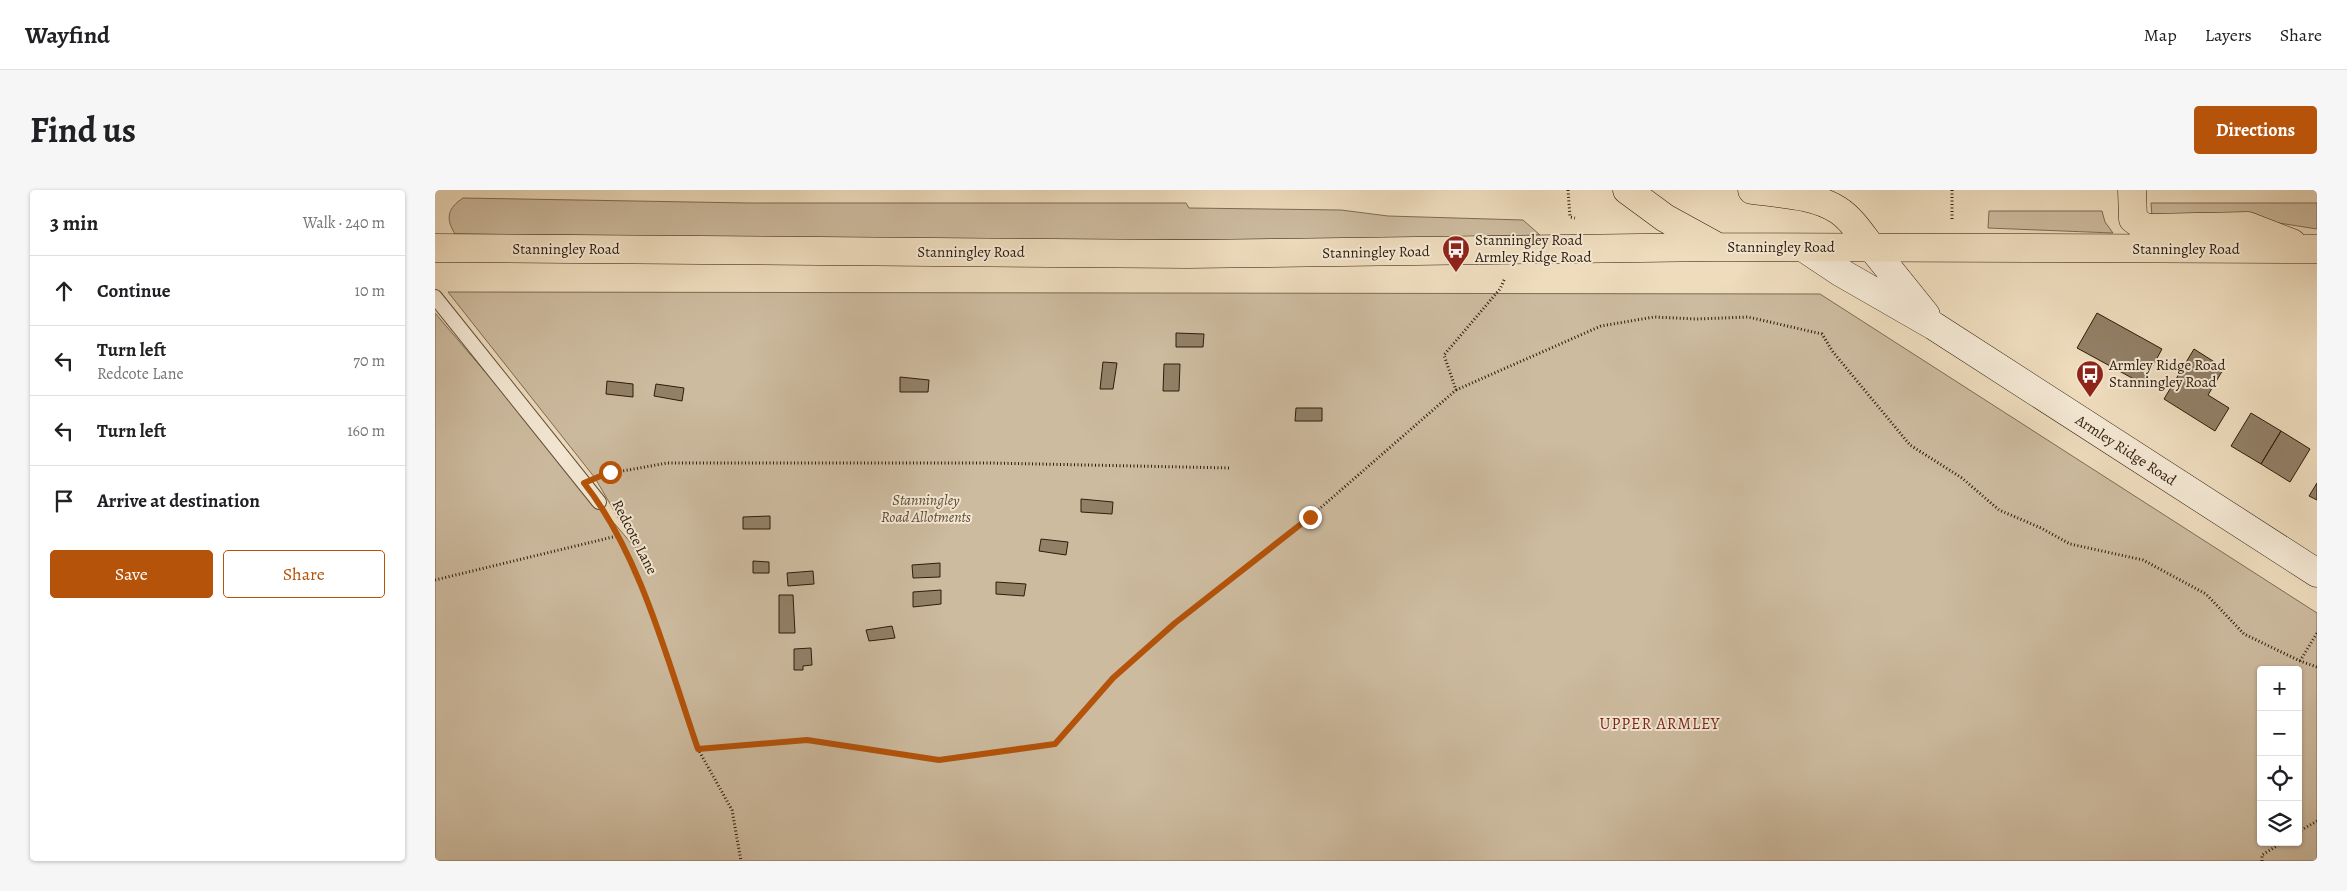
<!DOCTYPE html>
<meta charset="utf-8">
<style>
body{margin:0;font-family:Alegreya,serif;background:#f6f6f6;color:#202124}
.controls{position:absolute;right:15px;bottom:15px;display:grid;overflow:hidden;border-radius:5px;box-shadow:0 1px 4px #0004}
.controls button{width:45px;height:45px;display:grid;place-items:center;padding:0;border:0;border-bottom:1px solid #e0e0e0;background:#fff;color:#202124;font:25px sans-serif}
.stop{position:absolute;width:15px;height:15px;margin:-11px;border:4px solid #b45309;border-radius:50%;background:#fff}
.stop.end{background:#b45309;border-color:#fff;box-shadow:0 1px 5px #0008}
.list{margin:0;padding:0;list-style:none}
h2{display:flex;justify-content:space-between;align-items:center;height:65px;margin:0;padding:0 20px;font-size:21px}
h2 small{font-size:16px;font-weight:400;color:#757577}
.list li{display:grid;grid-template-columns:32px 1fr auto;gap:15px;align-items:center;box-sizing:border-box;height:70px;padding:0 20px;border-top:1px solid #e0e0e0}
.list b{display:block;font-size:19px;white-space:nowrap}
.list p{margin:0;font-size:16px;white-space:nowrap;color:#757577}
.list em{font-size:16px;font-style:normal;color:#757577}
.actions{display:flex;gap:10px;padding:15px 20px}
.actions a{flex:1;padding:11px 0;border:1px solid #b45309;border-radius:5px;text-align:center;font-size:18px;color:#b45309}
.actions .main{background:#b45309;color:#fff}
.icon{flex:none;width:28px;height:28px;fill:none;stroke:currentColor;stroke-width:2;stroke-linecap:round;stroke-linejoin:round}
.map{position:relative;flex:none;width:1882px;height:671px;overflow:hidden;border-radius:5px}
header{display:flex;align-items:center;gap:30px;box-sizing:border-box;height:70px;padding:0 25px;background:#fff;border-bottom:1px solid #e0e0e0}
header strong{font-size:24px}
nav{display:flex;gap:28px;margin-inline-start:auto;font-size:18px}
.intro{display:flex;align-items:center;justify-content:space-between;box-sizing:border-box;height:120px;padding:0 30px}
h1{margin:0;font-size:35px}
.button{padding:12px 22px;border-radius:5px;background:#b45309;color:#fff;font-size:18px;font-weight:700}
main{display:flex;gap:30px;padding:0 30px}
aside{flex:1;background:#fff;border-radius:5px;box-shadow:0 1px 4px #0004}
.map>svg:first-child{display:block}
.green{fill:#cdbb9f;stroke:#7e6c54;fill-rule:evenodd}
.building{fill:#928067;stroke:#2e1c0a}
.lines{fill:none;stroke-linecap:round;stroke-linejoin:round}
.lane-casing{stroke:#5e4c37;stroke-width:16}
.secondary-casing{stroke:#2e1c0a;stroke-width:29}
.primary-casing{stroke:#2e1c0a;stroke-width:29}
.path{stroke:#2e1c0a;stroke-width:3;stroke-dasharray:1 2.5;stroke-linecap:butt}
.lane{stroke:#f4e8d4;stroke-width:14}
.secondary{stroke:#f4e8d4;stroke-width:28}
.primary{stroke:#eedcbd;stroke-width:28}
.route{stroke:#b45309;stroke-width:6}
.labels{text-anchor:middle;stroke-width:4;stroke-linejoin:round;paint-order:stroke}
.poi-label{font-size:15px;fill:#2e1c0a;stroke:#f4e8d4;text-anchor:start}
.street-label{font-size:15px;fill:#2e1c0a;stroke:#f4e8d4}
.park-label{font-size:15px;font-style:italic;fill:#5e4c37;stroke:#f4e8d4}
.neighbourhood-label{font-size:16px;letter-spacing:1px;fill:#7a1f14;stroke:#f4e8d4}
</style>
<header>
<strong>Wayfind</strong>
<nav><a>Map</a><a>Layers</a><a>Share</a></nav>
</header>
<div class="intro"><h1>Find us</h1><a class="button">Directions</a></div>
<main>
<aside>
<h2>3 min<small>Walk · 240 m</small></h2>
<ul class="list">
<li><svg class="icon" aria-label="ahead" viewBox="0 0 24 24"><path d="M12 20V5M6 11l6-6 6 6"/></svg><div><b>Continue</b></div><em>10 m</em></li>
<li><svg class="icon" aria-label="left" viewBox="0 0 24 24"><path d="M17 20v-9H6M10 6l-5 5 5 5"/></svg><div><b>Turn left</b><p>Redcote Lane</p></div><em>70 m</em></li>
<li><svg class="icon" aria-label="left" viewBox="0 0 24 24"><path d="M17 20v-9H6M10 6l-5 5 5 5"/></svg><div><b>Turn left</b></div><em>160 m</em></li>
<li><svg class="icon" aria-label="arrive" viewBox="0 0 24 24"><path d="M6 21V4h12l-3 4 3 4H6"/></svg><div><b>Arrive at destination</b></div></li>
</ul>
<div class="actions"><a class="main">Save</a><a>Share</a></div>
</aside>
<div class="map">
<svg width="1882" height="671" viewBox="0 0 1882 671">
<rect width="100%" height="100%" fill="#eedcbd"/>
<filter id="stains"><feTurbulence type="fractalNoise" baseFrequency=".004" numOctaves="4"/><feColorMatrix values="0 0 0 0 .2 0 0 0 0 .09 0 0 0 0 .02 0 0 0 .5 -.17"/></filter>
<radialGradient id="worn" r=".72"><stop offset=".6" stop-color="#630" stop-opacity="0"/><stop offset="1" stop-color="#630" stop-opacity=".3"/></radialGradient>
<path class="green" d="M28,8L313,13H751L754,18L906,20L953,26L1088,30L1105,45C744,55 382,48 20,44C10,28 13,18 28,8Z
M1716,13H1882V39L1812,28L1717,27Z
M1554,21H1667L1670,32L1678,43L1553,38Z
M13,102L1385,104L1882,423V671H0V123L202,360L160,288ZM1826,480H1863V652H1826Z"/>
<path class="building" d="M1662,123L1727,159L1708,194L1642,158Z
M741,143L769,144L768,157H741Z
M1759,159L1789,178L1773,205L1794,218L1780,241L1729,209Z
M668,172L682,173L678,199H665Z
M729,174H745L744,201H728Z
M465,187L494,190L493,202H465Z
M172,191L198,194V207L171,204Z
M221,194L249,198L247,211L219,206Z
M861,218H887V231H860Z
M1816,223L1846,241L1826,274L1796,256Z
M1846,241L1875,259L1855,292L1826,274Z
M1882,293V310L1874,306Z
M646,309L678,312L677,324L646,322Z
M335,326V339H308V327Z
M606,349L633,352L631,365L604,361Z
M318,371L334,372V383H318Z
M505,373V387L478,388L477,375Z
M378,381L379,394L353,396L352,383Z
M561,392L591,394L589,406L561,404Z
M506,400V414L478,417V402Z
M344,405H358L360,443H344Z
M457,436L460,448L434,451L431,440Z
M376,458L377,475L368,476V480H359V459Z"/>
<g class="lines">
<g class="lane-casing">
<path id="lane" d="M0,107L164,312"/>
</g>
<g class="secondary-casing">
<path id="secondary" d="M1369,58L1405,82L1499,136L1882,383
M1437,58L1491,125"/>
</g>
<g class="primary-casing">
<path id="primary" d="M1192,0L1230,28L1281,56
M1317,0C1345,4 1378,4 1403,20C1417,29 1427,45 1437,58
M1697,0L1698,29L1710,38L1813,36L1857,53
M0,58L753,64L1283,57L1882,59"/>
</g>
<path class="path" d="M1133,0L1135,27L1140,28
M1517,29V0
M1021,200L1166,136L1219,127L1262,129L1313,127L1387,144L1398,162L1475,255L1527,288L1564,320L1606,338L1635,354L1708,370L1771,404L1809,444L1865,471L1882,477
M171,284L232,273H555L796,278
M174,331L203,385L263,559L297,620L306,671
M0,390L182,346
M1865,471L1882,443
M263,559L372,550L504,570L620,555L678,488L740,433L875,327L1021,200L1009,165L1065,99L1070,88
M1863,642L1882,631
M1827,671V665L1848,652"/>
<use href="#lane" class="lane"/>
<use href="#secondary" class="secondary"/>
<use href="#primary" class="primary"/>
</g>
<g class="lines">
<path class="route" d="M175,282L149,293C206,365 233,473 263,559L372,550L504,570L620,554L678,488L740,433L875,327"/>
</g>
<defs>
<g id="bus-pin" transform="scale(1.4375)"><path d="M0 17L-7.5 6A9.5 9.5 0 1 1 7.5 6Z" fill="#8f2418" stroke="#f4e8d4"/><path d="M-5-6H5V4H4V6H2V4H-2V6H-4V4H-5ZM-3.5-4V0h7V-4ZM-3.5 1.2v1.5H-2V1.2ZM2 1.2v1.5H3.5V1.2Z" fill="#fff"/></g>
</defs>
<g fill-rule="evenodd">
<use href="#bus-pin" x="1021" y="59"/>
<use href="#bus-pin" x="1655" y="184"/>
</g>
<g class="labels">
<g class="poi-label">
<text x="1040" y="55">Stanningley Road<tspan x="1040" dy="17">Armley Ridge Road</tspan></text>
<text x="1674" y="180">Armley Ridge Road<tspan x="1674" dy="17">Stanningley Road</tspan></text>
</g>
<g class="street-label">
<text x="1346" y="62">Stanningley Road</text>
<text x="131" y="64">Stanningley Road</text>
<text x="1751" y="64">Stanningley Road</text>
<text x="536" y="67">Stanningley Road</text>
<text transform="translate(941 62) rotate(-1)" y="5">Stanningley Road</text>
<text transform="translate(1691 260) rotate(33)" y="5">Armley Ridge Road</text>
<text transform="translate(200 347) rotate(63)" y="5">Redcote Lane</text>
</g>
<g class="park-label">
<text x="491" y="315">Stanningley<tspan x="491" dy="17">Road Allotments</tspan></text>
</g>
<g class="neighbourhood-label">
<text x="1225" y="539">UPPER ARMLEY</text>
</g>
</g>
<rect width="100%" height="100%" filter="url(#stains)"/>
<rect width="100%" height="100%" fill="url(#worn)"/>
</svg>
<div class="controls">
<button>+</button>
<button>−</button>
<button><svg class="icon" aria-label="locate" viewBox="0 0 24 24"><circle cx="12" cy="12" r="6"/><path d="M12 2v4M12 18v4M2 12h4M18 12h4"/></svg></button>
<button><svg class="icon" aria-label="layers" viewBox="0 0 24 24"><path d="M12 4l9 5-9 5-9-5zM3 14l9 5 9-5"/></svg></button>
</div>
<div class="stop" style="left:175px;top:282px"></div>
<div class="stop end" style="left:875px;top:327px"></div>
</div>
</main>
